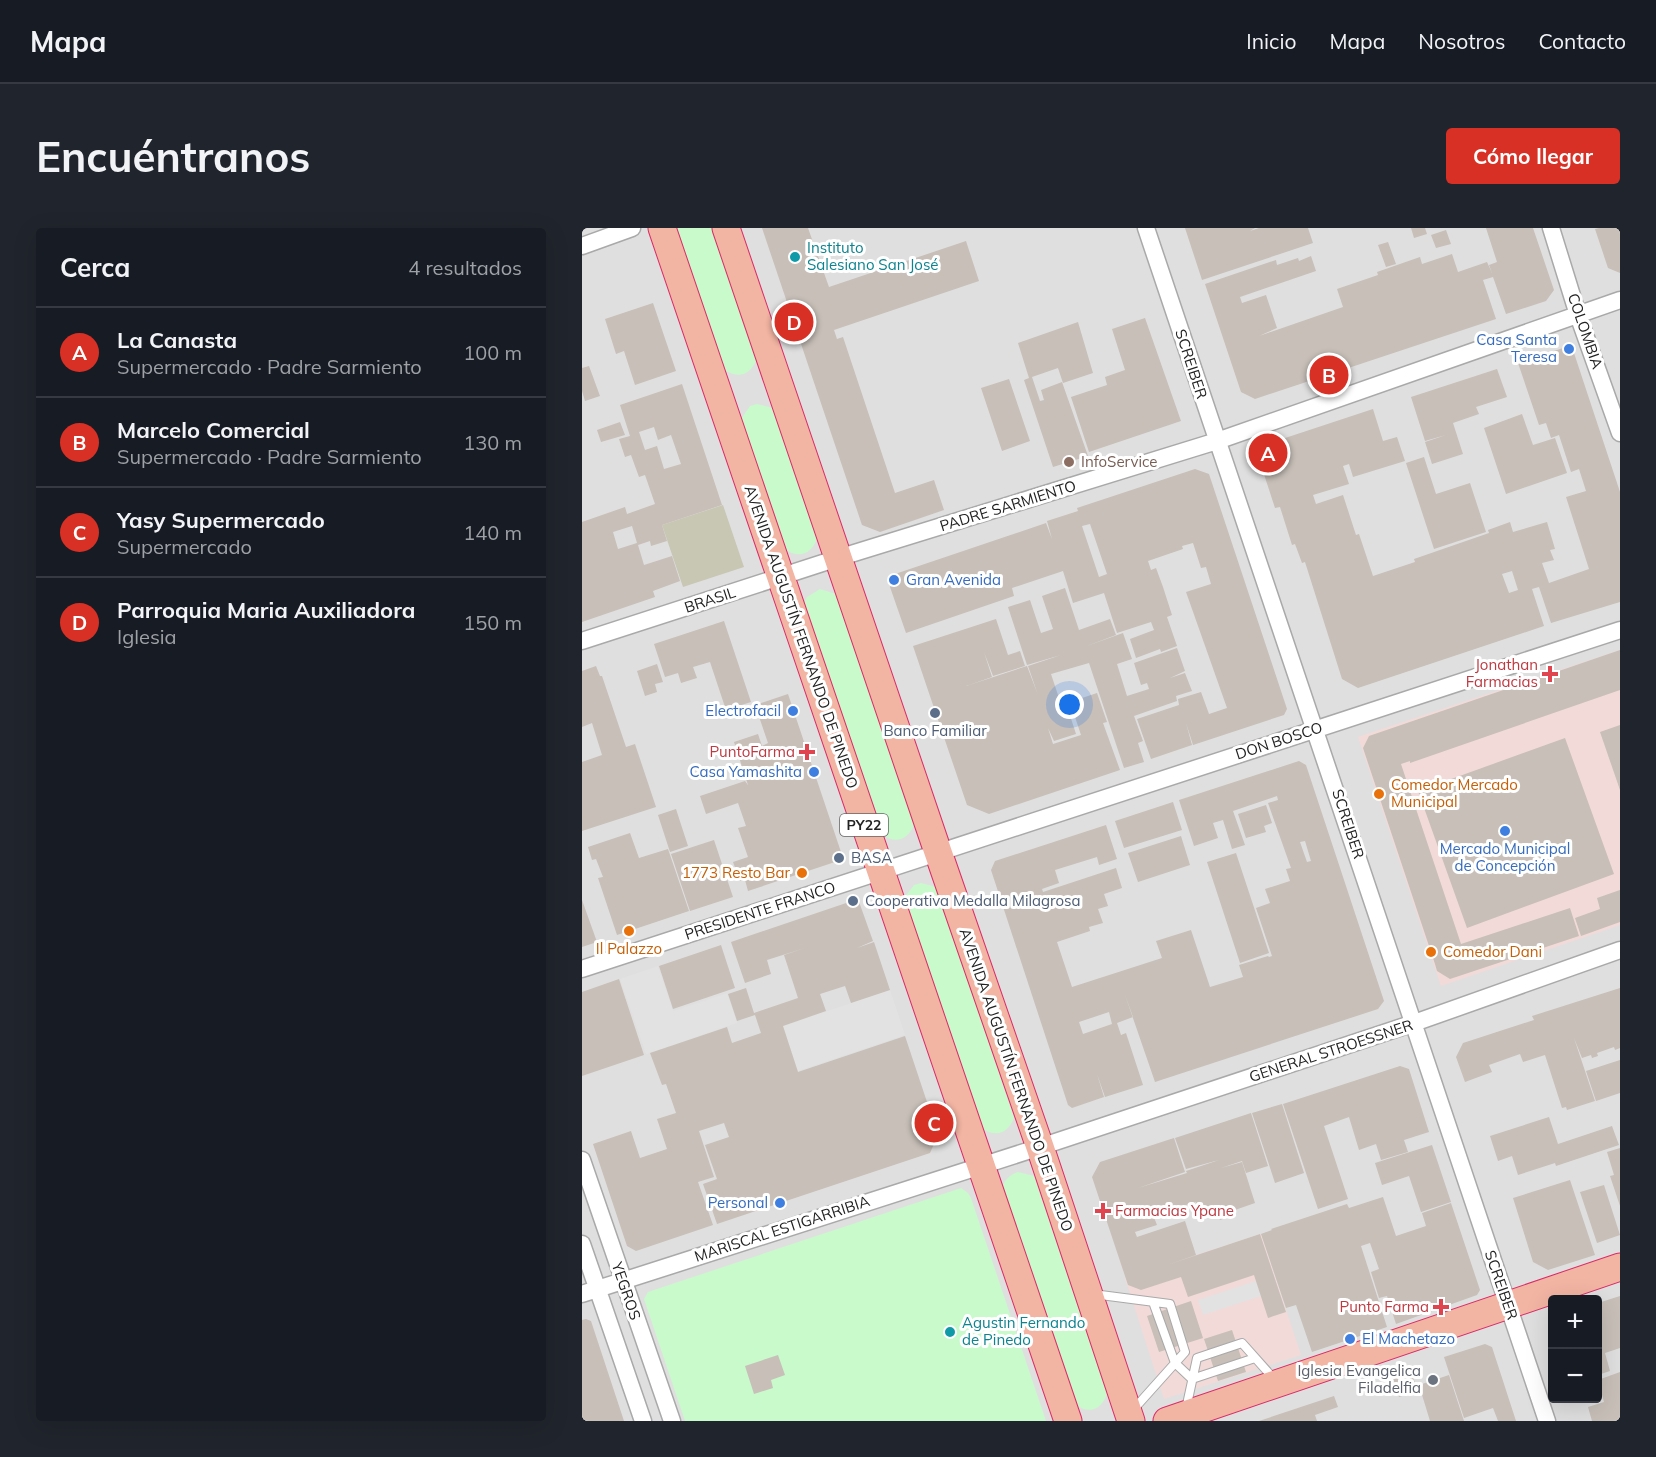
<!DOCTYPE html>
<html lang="es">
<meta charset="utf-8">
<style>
body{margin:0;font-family:Mulish,sans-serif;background:#20242c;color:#f1f3f6}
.controls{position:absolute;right:18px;bottom:18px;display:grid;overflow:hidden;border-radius:6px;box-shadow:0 6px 24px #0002}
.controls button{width:54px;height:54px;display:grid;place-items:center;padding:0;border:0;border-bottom:2px solid #363941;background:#171b24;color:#f1f3f6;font:30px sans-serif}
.you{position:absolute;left:488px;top:477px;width:21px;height:21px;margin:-15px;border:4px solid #fff;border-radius:50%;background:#1a73e8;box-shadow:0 0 0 9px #1a73e833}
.badge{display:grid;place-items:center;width:39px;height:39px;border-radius:50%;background:#d93025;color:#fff;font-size:20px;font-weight:700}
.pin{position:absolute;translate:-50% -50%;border:3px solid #fff;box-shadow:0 2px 6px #0006}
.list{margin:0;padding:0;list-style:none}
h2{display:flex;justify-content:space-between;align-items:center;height:78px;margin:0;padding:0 24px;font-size:26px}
h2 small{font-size:20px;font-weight:400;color:#9ea1a6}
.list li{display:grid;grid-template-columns:39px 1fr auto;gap:18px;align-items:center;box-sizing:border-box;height:90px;padding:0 24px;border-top:2px solid #363941}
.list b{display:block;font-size:22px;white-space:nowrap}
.list p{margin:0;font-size:20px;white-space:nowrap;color:#9ea1a6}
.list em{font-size:20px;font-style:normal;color:#9ea1a6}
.map{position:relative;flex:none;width:1038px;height:1193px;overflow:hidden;border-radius:6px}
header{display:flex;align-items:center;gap:36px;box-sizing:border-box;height:84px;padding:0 30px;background:#171b24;border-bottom:2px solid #363941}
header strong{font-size:28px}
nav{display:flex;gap:33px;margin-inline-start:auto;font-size:21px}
.intro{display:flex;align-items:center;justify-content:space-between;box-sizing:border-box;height:144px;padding:0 36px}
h1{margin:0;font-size:42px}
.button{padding:15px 27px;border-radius:6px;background:#d93025;color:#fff;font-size:21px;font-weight:700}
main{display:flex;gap:36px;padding:0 36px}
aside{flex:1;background:#171b24;border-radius:6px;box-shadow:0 6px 24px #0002}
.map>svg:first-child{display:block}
.residential{fill:#e0dfdf;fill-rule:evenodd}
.commercial{fill:#f2dad9}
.construction{fill:#c7c7b4}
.park{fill:#c8facc}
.parking{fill:#e2e2e2}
.building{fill:#c7bfb8;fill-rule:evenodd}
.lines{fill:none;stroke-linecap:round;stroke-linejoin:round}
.service-casing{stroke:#a9a9a9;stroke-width:10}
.minor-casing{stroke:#a9a9a9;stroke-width:19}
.trunk-casing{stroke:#dc2a67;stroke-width:29}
.service{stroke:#fff;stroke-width:8}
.minor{stroke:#fff;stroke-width:16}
.trunk{stroke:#f2b4a3;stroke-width:27}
.culture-dot{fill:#0f9aa8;stroke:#fff;stroke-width:2}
.shop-dot{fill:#3f7fe0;stroke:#fff;stroke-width:2}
.education-dot{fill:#8d6e63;stroke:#fff;stroke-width:2}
.health-dot{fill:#e0444e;stroke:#fff;stroke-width:2}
.service-dot{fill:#5c6f8a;stroke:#fff;stroke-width:2}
.food-dot{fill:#e8710a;stroke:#fff;stroke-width:2}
.worship-dot{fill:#6b7280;stroke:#fff;stroke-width:2}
.labels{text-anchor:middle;stroke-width:6;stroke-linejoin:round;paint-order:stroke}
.shield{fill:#fff;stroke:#646464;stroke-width:1.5}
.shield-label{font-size:14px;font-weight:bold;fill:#222}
.culture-label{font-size:15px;fill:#0d838f;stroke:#fff;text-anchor:start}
.street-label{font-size:15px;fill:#222;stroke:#fff}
.shop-label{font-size:15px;fill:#366cbe;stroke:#fff;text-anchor:end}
.education-label{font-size:15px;fill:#785e54;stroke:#fff;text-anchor:start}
.health-label{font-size:15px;fill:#be3a42;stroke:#fff;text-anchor:end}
.service-label{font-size:15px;fill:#4e5e75;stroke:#fff;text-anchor:start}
.food-label{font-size:15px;fill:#c56008;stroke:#fff;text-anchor:start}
.worship-label{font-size:15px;fill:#5b616d;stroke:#fff;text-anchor:end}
</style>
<header>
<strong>Mapa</strong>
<nav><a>Inicio</a><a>Mapa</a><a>Nosotros</a><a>Contacto</a></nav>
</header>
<div class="intro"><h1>Encuéntranos</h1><a class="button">Cómo llegar</a></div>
<main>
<aside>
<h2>Cerca<small>4 resultados</small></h2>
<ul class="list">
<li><span class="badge">A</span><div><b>La Canasta</b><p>Supermercado · Padre Sarmiento</p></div><em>100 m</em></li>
<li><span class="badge">B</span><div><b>Marcelo Comercial</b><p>Supermercado · Padre Sarmiento</p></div><em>130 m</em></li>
<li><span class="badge">C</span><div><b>Yasy Supermercado</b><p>Supermercado</p></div><em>140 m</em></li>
<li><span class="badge">D</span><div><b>Parroquia Maria Auxiliadora</b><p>Iglesia</p></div><em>150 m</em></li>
</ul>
</aside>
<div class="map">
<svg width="1038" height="1193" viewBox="0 0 1038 1193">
<rect width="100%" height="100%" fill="#f2efe9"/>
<path class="residential" d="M0,0H1038V1193H0ZM970,1072H1016V1170H970Z"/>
<path class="commercial" d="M1038,422V697L859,758L776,509Z
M679,1006L719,1127L582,1171L543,1050Z"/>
<path class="construction" d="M141,277L162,339L101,359L80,297Z"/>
<path class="park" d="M95,0H131L175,131C168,147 158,151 142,142Z
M175,176L191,180L235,311C228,327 218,330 203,322L159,191L168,178Z
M238,361L254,366L332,597C325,612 315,616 300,607L221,377L225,369Z
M339,655L354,659L432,890C425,906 415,909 400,901L322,670L332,657Z
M436,944L452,948L525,1166C519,1182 508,1186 493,1177L419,960C424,951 427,947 436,944Z
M379,960L386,965L389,970L464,1193H103L62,1071L66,1064Z"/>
<path class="parking" d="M76,738L91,783L145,765L155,795L64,826L38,751Z
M308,762L323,807L216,843L201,798Z
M674,1053L679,1068L621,1087L616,1072Z"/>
<path class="building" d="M180,0H226L247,59L384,13L397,53L252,102L255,111L261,109L313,265L352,252L362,282L298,304L280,297Z
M603,0H673L668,3L677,0H726L731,15L620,52Z
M829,0H843L845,6L832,10Z
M904,0H951L972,62L964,73L924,86L911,49L901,52L914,91L673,171L659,164L623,56L694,32L695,37L716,30L717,33L729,28L734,43L658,69L660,75L684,67L695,100L677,108L761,79L755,61L796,47L795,44L838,29L840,36L870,26L876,44L905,34L910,45L907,37L915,34Z
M1017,0H1038V45L1026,40L1013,1Z
M864,2L869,16L854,20L849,7Z
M806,14L814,36L804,39L796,17Z
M71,75L94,143L53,157L42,123L34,126L23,91Z
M563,90L599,193L507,224L489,169L525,157L523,149L543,142L530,101Z
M496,94L511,145L481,155L476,140L450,149L458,173L462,172L459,162L480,154L506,228L471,239L442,152L447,150L436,115Z
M984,119L991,122L1038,264V374L969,395L957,359L950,361L962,398L776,460L760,451L723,334L720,335L713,316L710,317L698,279L693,280L676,228L694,223L691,214L791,181L801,213L815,209L823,233L771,249L767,236L761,238L767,256L731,267L734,276L761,267L774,307L777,306L791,348L833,334L832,331L907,305L906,302L928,294L931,304L965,294L973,321L968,322L972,332L960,335L967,355L1007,341L984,269L1004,263L997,241L989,244L977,207L969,210L964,195L957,197L936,135ZM930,343L936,362L927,365L920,346Z
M7,138L18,168L3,173L0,163V140Z
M915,141L925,169L894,179L897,186L871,195L881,226L850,236L843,214L864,207L843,213L829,169Z
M427,151L448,213L420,223L399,160Z
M100,156L140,277L80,297L85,313L69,318L68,313L56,317L62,337L90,328L98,353L71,363L73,369L0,394V294L43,279L45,286L73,276L63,247L57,249L49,227L43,229L37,211L48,208L38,177ZM72,199L76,212L89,207L99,236L82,241L75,218L63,222L57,204ZM50,298L55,315L36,321L31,304Z
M940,186L951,217L973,210L985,245L924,266L902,200Z
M38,194L43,207L19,214L15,202Z
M842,229L854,266L888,255L904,304L852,321L824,235Z
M613,241L627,246L705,481L702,487L611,517L604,495L610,517L569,531L555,491L597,477L596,471L619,464L627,486L645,480L604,364L629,356L624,339L619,340L611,315L600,318L601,321L566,333L569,342L574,340L581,359L590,387L585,389L595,418L579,424L578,421L554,430L548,411L572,402L569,394L535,405L522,365L491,375L481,343L430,360L432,368L324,405L308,359L316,345L464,295L470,311L465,293L496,283L495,280ZM508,296L525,346L517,349L500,298Z
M483,360L497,402L528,391L534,407L502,419L541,405L550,431L535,436L545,468L567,461L565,455L559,457L552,435L595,420L603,443L588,450L603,445L610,463L594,468L595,473L552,488L561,513L556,515L562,534L542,540L507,435L469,446L477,470L482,469L494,506L472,513L466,500L471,516L499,507L488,474L515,465L525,494L521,495L538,542L407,586L385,577L331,418L414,391L426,427L438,423L443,438L411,448L402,424L410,449L384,458L445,438L456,467L446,438L479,427L445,437L426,379L448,372L459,405L471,401L460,368Z
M142,393L169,474L144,482L128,434L111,439L115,450L99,455L96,445L83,449L72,416Z
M1038,422V462L828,535V533L819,536L879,716L988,680L997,708L868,751L855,743L853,736L781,520L787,508Z
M75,436L81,454L73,456L75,464L63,468L55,443Z
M14,438L18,448H20L44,519L53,516L74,579L0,603V534L20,527L10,495L0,499V443Z
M206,466L260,627L256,633L166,663L163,652L158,653L151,634L166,629L156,600L164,598L156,575L124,586L118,568L163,553L166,557L152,514L176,506L180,518L186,515L173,477Z
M1038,497V562L1018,504Z
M983,510L1032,646L885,700L836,563Z
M717,533L724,537L802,773L796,781L573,854L542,764L551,789L535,795L539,807L544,805L561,857L523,869L515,846L522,869L490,880L486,877L409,642L413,633L524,597L535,631L517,637L515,629L473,642L477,655L460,661L461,664L534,640L540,660L522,666L526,678L516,681L521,695L507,699L508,703L475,714L490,759L580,730L574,713L609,702L628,759L661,749L657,737L686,728L687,729L690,728L674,680L688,675L683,661L708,653L704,641L709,640L686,575L696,572L695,568L651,583L663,617L650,621L641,592L631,595L636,610L612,618L597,572ZM723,613L729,633L725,634L718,614ZM527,784L530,796L501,806L497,794Z
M591,574L600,602L542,620L533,593Z
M684,577L690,595L682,598L684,604L664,610L656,586Z
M94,581L106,618L88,624L76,587Z
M48,605L57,630L86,621L107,683L35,707L16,650L21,649L14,631L10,632L6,619Z
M599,608L608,637L556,654L546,625Z
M132,612L151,669L108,683L89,626Z
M654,625L687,725L658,735L625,634Z
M1038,662V694L999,708L993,690L1018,681L1015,670Z
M276,671L291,713L275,720L292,714L308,762L269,775L263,758L238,766L244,783L201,798L216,844L323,808L356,907L348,925L135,996L121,956L135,951L123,917L147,909L142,895L117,903L132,949L116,954L131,997L54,1023L45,1018L11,916L49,903L58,930L85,921L75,891L94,885L84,856L80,857L68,825L145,799L150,815L179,805L173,787L155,793L146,766L164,760L172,785L216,770L202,727L223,720L185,732L189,746L163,755L149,714Z
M0,672L15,714L0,719Z
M139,717L153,760L91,781L77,738Z
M37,751L62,827L0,848V764Z
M1038,760V820L1033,822L1032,819L1015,825L1016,828L1010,830L1009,827L1000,830L992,810L1013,873L985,882L984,879L980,880L963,827L941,834L938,826L907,837L910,844L883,854L874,829L881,815L952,792L950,788Z
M1038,832V865L1014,873L1004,843Z
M818,838L827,841L847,904L822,912L826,924L799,932L794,916L777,922L767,889L742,898L766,971L736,981L701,876Z
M700,876L722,945L693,955L670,885Z
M669,885L686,938L664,945L660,933L639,940L660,934L673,975L653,982L654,986L638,992L633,978L617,983L614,974L571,987L575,997L553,1004L555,1009L603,993L614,1027L585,1037L678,1006L704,1084L686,1090L672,1047L606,1069L599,1049L559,1062L546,1057L510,949L518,934L592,910L603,944L556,960L605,945L604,943L637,932L604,941L593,910Z
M967,889L976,916L1030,898L1037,917L974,938L973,935L936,947L930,928L916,933L908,908Z
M850,917L869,974L839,984L827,948L800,957L793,935Z
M1038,920V978L1028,948L1032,947L1025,924Z
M988,952L1013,1027L966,1042L951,1034L931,970Z
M1022,957L1038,1007L1015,1015L998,964Z
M801,969L814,1008L844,998L840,985L869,975L898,1062L895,1067L814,1096L805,1068L797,1070L789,1044L797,1041L788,1015L779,1018L805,1099L730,1124L714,1077L704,1080L679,1006L690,1002L689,1001L765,976L767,980Z
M1038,1068V1120L1023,1125L1028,1143L1016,1147V1075Z
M609,1073L621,1110L577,1124L565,1088Z
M4,1091L9,1093L42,1193H0V1092Z
M650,1102L664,1144L636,1153L622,1111Z
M903,1116L910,1119L934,1193H916L911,1180L882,1190L862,1129Z
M196,1127L203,1147L189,1152L191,1160L172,1166L163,1138Z
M828,1141L836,1163L817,1169L810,1147Z
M1038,1144V1193H1010L1006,1179L1022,1174L1016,1152Z
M867,1147L882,1193H848L837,1157Z
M752,1168L756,1179L733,1187L735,1193H677Z"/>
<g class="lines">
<g class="service-casing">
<path id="service" d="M511,1066L588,1076L603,1124L551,1182
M571,1074L593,1135L610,1151L673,1130
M604,1181L615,1130L660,1115L693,1152"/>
</g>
<g class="minor-casing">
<path id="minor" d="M564,0L965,1193
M969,0L996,87L1038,205
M0,18L50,0
M0,413L256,330L635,213L1038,72
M0,741L1038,402
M0,932L90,1193
M0,1016L61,1193
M0,1066L458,919L832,795L1038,722"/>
</g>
<g class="trunk-casing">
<path id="trunk" d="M80,0L486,1193
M144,0L356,624L458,919L549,1193
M585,1193L1038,1039"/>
</g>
<use href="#service" class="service"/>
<use href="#minor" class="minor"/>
<use href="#trunk" class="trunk"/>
</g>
<g class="culture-dot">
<circle cx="213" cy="29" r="6"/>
<circle cx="368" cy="1104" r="6"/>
</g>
<g class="shop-dot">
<circle cx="987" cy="121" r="6"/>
<circle cx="312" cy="352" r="6"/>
<circle cx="211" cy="483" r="6"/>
<circle cx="232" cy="544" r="6"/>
<circle cx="923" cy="603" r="6"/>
<circle cx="198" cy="975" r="6"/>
<circle cx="768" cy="1111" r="6"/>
</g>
<circle class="education-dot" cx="487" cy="234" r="6"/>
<g class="health-dot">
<path d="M965 437h6v6h6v6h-6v6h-6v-6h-6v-6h6z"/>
<path d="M222 515h6v6h6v6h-6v6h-6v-6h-6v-6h6z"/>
<path d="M518 974h6v6h6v6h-6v6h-6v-6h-6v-6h6z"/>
<path d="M856 1070h6v6h6v6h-6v6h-6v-6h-6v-6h6z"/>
</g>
<g class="service-dot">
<circle cx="353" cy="485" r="6"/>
<circle cx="257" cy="630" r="6"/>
<circle cx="271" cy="673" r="6"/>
</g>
<g class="food-dot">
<circle cx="797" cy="566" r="6"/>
<circle cx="220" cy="645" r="6"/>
<circle cx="47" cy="703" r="6"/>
<circle cx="849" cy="724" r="6"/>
</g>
<circle class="worship-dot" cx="851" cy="1152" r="6"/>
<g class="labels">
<rect class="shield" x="258" y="586" width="48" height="22" rx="4.5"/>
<g class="shield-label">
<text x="282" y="602">PY22</text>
</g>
<g class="culture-label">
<text x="225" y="25">Instituto<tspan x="225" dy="17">Salesiano San José</tspan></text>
<text x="380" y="1100">Agustin Fernando<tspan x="380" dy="17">de Pinedo</tspan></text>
</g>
<g class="street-label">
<text transform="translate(1003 103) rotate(71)" y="5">COLOMBIA</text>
<text transform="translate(609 136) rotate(72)" y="5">SCREIBER</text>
<text transform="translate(426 278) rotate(-17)" y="5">PADRE SARMIENTO</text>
<text transform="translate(128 372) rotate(-18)" y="5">BRASIL</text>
<text transform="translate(219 409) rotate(71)" y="5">AVENIDA AUGUSTÍN FERNANDO DE PINEDO</text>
<text transform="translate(697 513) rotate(-18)" y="5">DON BOSCO</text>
<text transform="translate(766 596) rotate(72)" y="5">SCREIBER</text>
<text transform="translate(178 683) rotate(-18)" y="5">PRESIDENTE FRANCO</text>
<text transform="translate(749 823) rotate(-18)" y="5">GENERAL STROESSNER</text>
<text transform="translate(434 852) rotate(71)" y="5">AVENIDA AUGUSTÍN FERNANDO DE PINEDO</text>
<text transform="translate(200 1001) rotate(-18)" y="5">MARISCAL ESTIGARRIBIA</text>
<text transform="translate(919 1057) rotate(71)" y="5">SCREIBER</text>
<text transform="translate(44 1063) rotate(71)" y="5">YEGROS</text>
</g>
<g class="shop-label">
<text x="975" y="117">Casa Santa<tspan x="975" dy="17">Teresa</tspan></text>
<text x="324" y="357" text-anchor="start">Gran Avenida</text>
<text x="199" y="488">Electrofacil</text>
<text x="220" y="549">Casa Yamashita</text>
<text x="923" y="626" text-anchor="middle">Mercado Municipal<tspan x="923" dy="17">de Concepción</tspan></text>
<text x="186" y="980">Personal</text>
<text x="780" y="1116" text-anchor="start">El Machetazo</text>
</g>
<g class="education-label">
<text x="499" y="239">InfoService</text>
</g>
<g class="health-label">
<text x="956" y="442">Jonathan<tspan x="956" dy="17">Farmacias</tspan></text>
<text x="213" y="529">PuntoFarma</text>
<text x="533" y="988" text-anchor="start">Farmacias Ypane</text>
<text x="847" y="1084">Punto Farma</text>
</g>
<g class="service-label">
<text x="353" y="508" text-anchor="middle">Banco Familiar</text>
<text x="269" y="635">BASA</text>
<text x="283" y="678">Cooperativa Medalla Milagrosa</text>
</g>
<g class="food-label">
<text x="809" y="562">Comedor Mercado<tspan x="809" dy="17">Municipal</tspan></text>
<text x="208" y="650" text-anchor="end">1773 Resto Bar</text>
<text x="47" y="726" text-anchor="middle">Il Palazzo</text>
<text x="861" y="729">Comedor Dani</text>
</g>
<g class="worship-label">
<text x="839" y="1148">Iglesia Evangelica<tspan x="839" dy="17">Filadelfia</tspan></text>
</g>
</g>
</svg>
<div class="controls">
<button>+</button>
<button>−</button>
</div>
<div class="you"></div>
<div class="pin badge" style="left:686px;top:225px">A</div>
<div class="pin badge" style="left:747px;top:147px">B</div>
<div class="pin badge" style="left:352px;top:895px">C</div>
<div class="pin badge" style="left:212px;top:94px">D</div>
</div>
</main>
